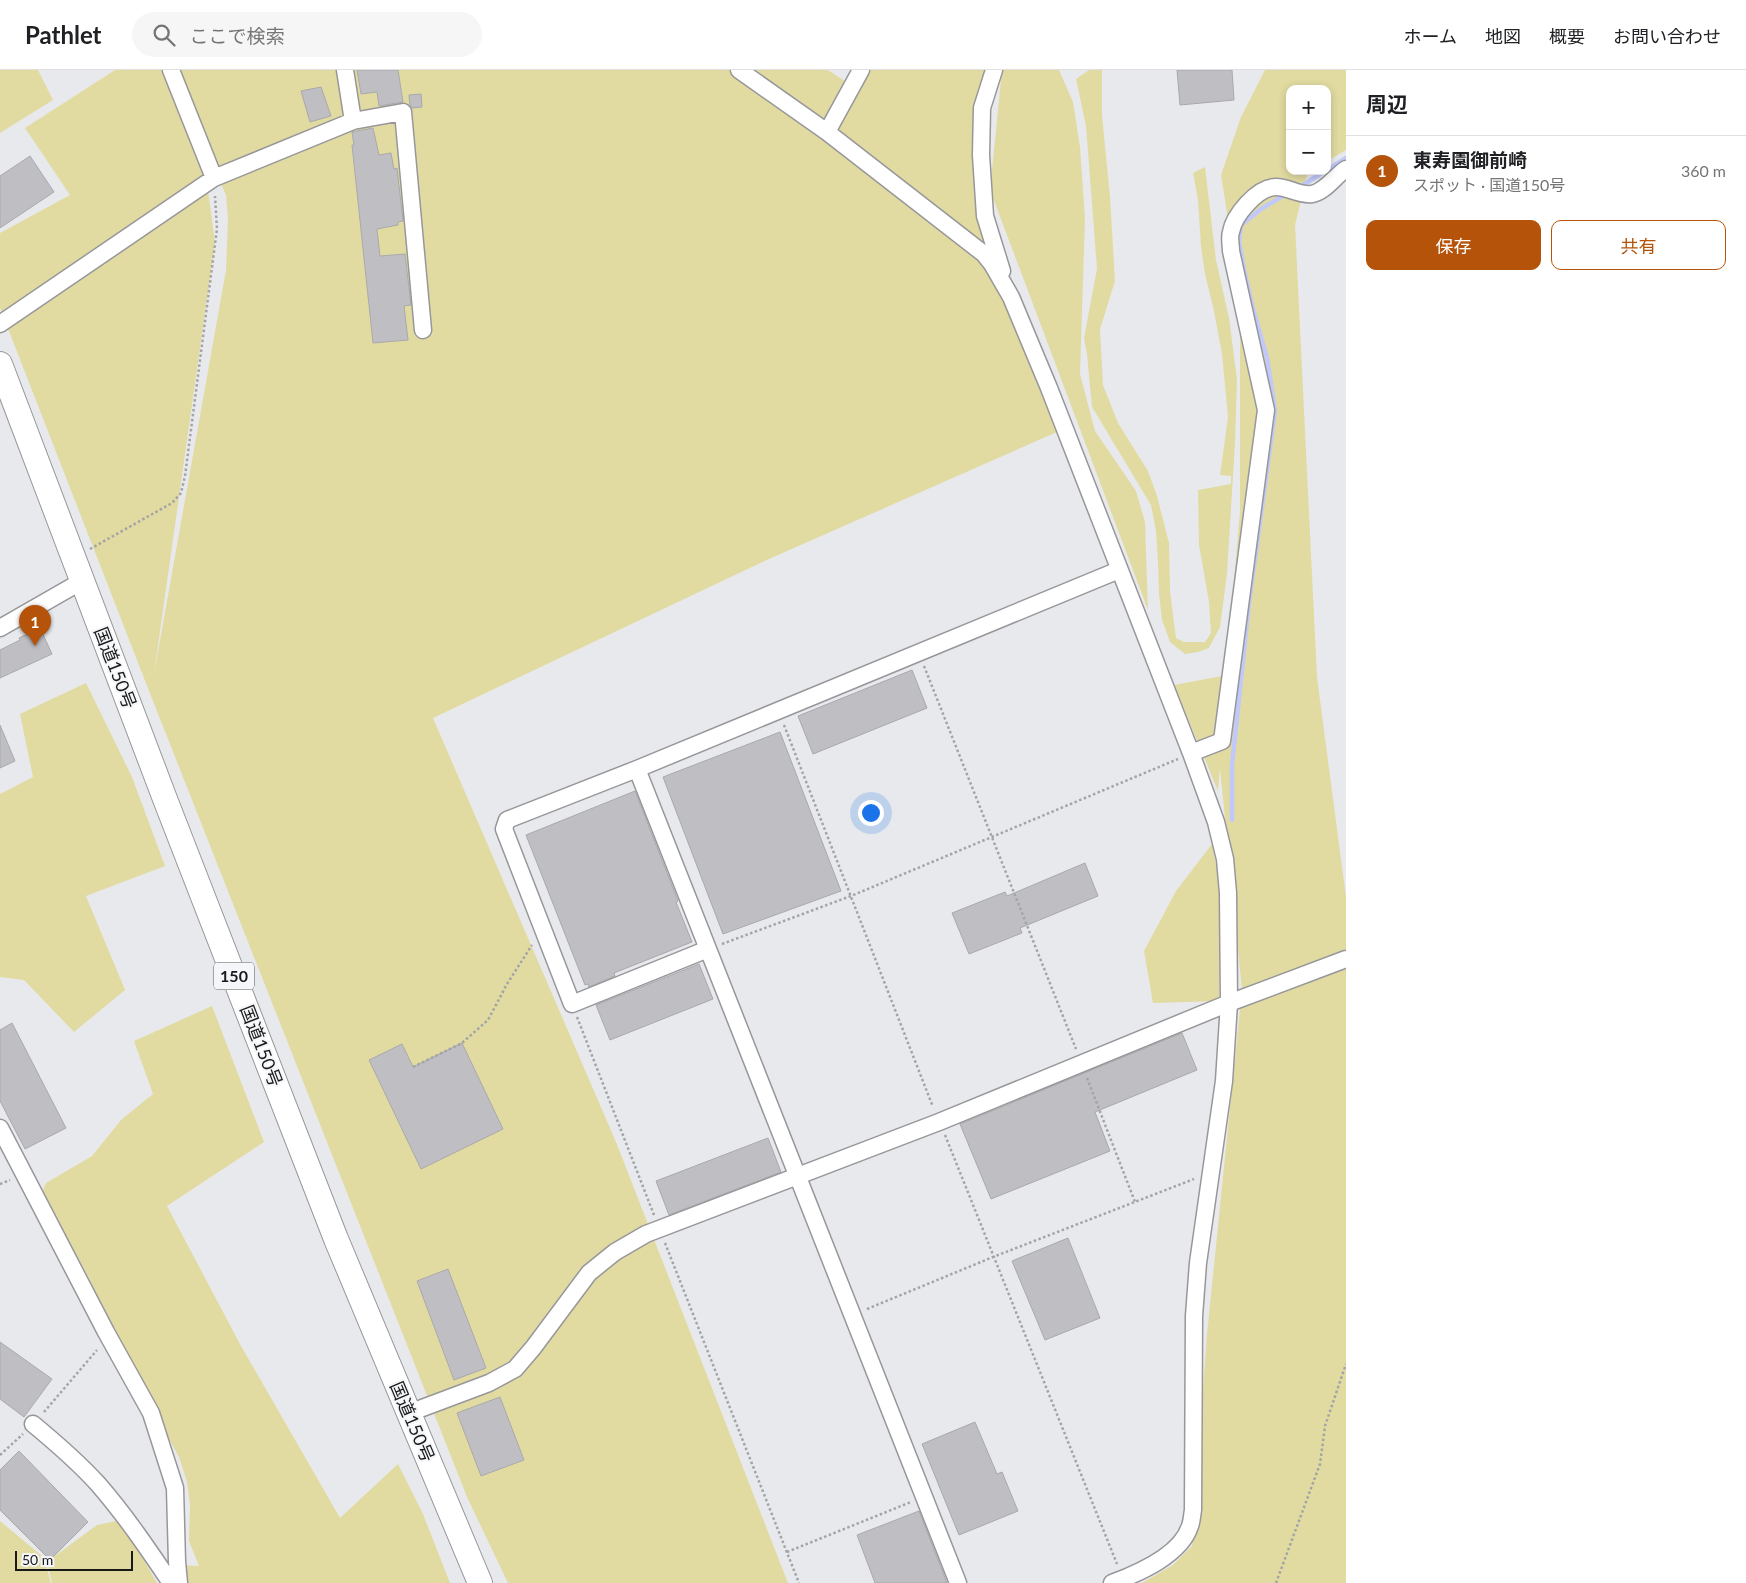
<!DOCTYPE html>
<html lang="ja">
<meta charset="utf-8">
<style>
body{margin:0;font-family:Lato,"Noto Sans JP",sans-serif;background:#f6f6f6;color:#202124}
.controls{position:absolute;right:15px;top:15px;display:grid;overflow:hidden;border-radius:10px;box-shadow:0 2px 8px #0003}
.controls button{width:45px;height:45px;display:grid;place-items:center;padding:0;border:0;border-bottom:1px solid #e0e0e0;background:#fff;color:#202124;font:25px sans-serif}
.scale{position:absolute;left:15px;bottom:12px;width:118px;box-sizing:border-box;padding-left:5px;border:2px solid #19191a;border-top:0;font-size:14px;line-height:18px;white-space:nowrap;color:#19191a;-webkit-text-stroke:4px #f5f6fa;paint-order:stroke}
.you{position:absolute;left:870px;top:742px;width:18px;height:18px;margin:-12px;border:4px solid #fff;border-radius:50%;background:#1a73e8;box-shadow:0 0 0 8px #1a73e833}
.badge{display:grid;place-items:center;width:32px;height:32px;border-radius:50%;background:#b45309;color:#fff;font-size:16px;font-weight:700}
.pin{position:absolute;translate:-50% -41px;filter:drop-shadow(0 1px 2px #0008)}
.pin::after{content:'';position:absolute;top:26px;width:18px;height:15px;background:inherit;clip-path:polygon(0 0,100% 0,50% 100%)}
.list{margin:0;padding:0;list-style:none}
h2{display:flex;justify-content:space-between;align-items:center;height:65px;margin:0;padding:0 20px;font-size:21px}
h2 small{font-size:16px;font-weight:400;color:#757577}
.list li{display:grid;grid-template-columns:32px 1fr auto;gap:15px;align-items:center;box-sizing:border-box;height:70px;padding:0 20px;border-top:1px solid #e0e0e0}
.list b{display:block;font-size:19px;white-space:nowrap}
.list p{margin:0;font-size:16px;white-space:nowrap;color:#757577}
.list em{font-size:16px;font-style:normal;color:#757577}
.actions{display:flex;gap:10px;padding:15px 20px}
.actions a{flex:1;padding:11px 0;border:1px solid #b45309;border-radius:10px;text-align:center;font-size:18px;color:#b45309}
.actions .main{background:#b45309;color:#fff}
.icon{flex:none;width:28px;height:28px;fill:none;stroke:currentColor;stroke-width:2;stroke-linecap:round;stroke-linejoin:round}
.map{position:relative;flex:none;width:1346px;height:1513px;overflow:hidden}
header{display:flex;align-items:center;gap:30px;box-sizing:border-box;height:70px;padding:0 25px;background:#fff;border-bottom:1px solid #e0e0e0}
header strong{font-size:24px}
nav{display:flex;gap:28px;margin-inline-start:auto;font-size:18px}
.search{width:350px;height:45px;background:#f6f6f6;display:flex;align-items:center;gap:12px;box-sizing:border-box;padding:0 18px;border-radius:28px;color:#757577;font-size:19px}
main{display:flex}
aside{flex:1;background:#fff}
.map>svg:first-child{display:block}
.green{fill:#e1dba1}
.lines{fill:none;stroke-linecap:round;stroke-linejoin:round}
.stream{stroke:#c1c8fa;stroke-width:4.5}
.building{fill:#bfbfc3;stroke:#a8a9ac}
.minor-casing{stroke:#97979b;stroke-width:19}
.highway-casing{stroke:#97979b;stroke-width:26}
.path{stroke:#a3a4a7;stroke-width:2.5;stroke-dasharray:2.5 2.5;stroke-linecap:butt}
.minor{stroke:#fff;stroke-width:16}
.highway{stroke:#fff;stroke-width:24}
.labels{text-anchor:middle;stroke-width:4;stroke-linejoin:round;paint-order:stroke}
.shield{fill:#f5f6fa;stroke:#5b5b5d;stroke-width:1}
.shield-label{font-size:16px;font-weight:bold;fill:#19191a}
.street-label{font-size:18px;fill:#19191a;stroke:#f5f6fa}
</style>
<header>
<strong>Pathlet</strong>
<div class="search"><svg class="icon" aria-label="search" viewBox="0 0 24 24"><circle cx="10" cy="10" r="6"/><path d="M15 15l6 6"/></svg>ここで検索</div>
<nav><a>ホーム</a><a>地図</a><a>概要</a><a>お問い合わせ</a></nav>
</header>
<main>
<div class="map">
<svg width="1346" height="1513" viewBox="0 0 1346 1513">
<rect width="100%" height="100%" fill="#e8e9ed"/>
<path class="green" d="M0,0H38L53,30L0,63Z
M115,0H162L205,98L215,172L154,604L226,200L228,149L226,125L213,96L178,0H828L860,21L870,0H994L974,38L989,197L1057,362L769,489L433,648L616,1072L788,1513H508L467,1427L151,626L0,238V163L70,125L25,58Z
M1002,0H1059L1073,32L1080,77L1085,149L1080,304L1095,361L1136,421L1145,452L1148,540L990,120Z
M1089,0H1102V45L1110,127L1115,211L1100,259L1103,315L1118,353L1148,401L1157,426L1169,473L1170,521L1176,568L1184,572H1205L1211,563L1209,532L1199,475L1198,420L1231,414V406L1220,405L1228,347L1222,284L1214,241L1205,204L1201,177L1198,130L1193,103L1205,97L1216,190L1229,248L1237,309L1235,373L1227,504L1220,557L1209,578L1198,582L1185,584L1170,572L1162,550L1159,524L1158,493L1156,461L1151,435L1092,337L1087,284L1084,268L1097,199L1086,56L1076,9Z
M1265,0H1346V80L1327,91V19H1290V101H1308L1295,155L1317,607L1346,827V1513H1142L1173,1495L1192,1476L1207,1264L1242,920L1220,698L1218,721L1174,615L1222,606L1220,679L1240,441V223L1221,105L1241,47Z
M86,613L132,707L165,796L86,826L125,920L74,962L24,910L0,907V724L33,707L20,644Z
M1212,774L1220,815L1219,931L1153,933L1144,881L1176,821Z
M212,936L264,1072L167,1136L241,1276L340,1448L398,1394L423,1444L450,1513H183L179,1495L199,1496L189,1471L190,1435L187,1412L179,1387L118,1275L89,1208L42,1122L46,1113L92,1086L121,1050L153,1024L134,971Z
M0,1451L48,1491L97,1455L116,1451L126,1459L157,1513H52L48,1496L44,1503L47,1498L51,1513H0Z"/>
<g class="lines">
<path class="stream" d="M1327,100L1346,88
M1300,117L1325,101
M1232,750V695L1249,533L1275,341L1267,288L1252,235L1244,200L1239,171L1241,155L1261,139L1286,124"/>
</g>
<path class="building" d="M357,0H398L403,32L379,36L377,22L361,24Z
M1177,0H1232L1234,30L1180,35Z
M321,17L331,46L310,52L301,21Z
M421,24L422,37L412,38L410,35L409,25Z
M373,58L379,85L391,83L394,99L397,98L403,151L398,152V155L377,159L380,186L405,184L411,235L404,236L408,270L373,273L352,75H354L352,62Z
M30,86L54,122L0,158V106Z
M40,558L52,584L0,608V580L20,570L19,568Z
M912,600L927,638L813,684L798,646Z
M0,655L15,691L0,698Z
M780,662L841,821L723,864L663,707Z
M635,721L678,831L676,832L692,872L614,903L615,906L589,917L588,914L585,915L526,765Z
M1085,793L1098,826L1020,858L1022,863L969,884L952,843L1005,822L1007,826Z
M699,894L713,929L610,970L596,935Z
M12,953L66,1058L25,1079L0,1031V960Z
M1182,963L1197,1000L1095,1042L1110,1081L991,1129L960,1054Z
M462,973L503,1059L421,1099L369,990L402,974L413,997Z
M768,1068L781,1102L669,1145L656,1111Z
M1068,1168L1100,1248L1045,1270L1012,1191Z
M448,1199L486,1298L454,1310L417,1211Z
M0,1272L52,1309L24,1347L0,1329Z
M500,1327L524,1390L481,1406L457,1343Z
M975,1352L997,1404L1002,1402L1018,1441L959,1465L922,1374Z
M19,1381L88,1452L50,1490L0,1440V1400Z
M919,1441L947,1513H875L857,1465Z"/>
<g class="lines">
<g class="minor-casing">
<path id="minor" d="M171,0L214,108
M345,0L353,51
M739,0L827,62L984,184L992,194L1011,227L1049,318L1191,683L1216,752L1225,789L1228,823L1229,933L1224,1011L1198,1193L1194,1246L1193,1440C1192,1445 1192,1451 1190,1456C1181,1485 1139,1503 1112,1513
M994,0L982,38L981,85L985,146L1002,201
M827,62L861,0
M0,254L214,108L353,51L403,42L423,260
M0,558L82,511
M1191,683L1222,671L1266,340L1231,181C1231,175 1229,167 1231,162C1234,145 1257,118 1275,117C1287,116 1299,126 1312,124C1325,122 1335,106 1346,99
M637,699L958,1513
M708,879L572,934L504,759L507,750L637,699L1119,500
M0,1058L106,1262L151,1343L175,1418L177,1492L179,1513
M409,1343L489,1313L515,1299L533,1278L589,1203L615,1182L646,1164L939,1052L1229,933L1346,889
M33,1354C56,1373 78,1392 98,1414C125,1445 148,1479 171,1513"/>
</g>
<g class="highway-casing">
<path id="highway" d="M0,294L165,729L336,1169L480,1513"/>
</g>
<path class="path" d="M90,479L172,433L181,423L185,406L217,159L215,126
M924,596L1076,979
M784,655L933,1037
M722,874L851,826L1178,689
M577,947L654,1145
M413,997L462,973L488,950L507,914L532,875
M1087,1008L1135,1132
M945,1065L1117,1494
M0,1114L10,1110
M665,1173L799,1513
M867,1239L993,1187L1194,1109
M44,1342L97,1280
M0,1385L23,1364
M787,1482L911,1432
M1276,1513L1320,1394L1325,1356L1346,1294"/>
<use href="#minor" class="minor"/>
<use href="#highway" class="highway"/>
</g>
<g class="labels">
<rect class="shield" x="214" y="892.5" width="40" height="27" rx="4"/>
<g class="shield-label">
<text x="234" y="912">150</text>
</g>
<g class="street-label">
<text transform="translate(115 598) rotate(69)" y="6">国道150号</text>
<text transform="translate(261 976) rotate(69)" y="6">国道150号</text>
<text transform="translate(412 1352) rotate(67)" y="6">国道150号</text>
</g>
</g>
</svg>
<div class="controls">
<button>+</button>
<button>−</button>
</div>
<div class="scale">50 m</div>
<div class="you"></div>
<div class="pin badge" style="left:35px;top:576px">1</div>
</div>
<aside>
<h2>周辺<small></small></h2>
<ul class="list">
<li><span class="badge">1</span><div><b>東寿園御前崎</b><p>スポット · 国道150号</p></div><em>360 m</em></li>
</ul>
<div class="actions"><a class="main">保存</a><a>共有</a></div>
</aside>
</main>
